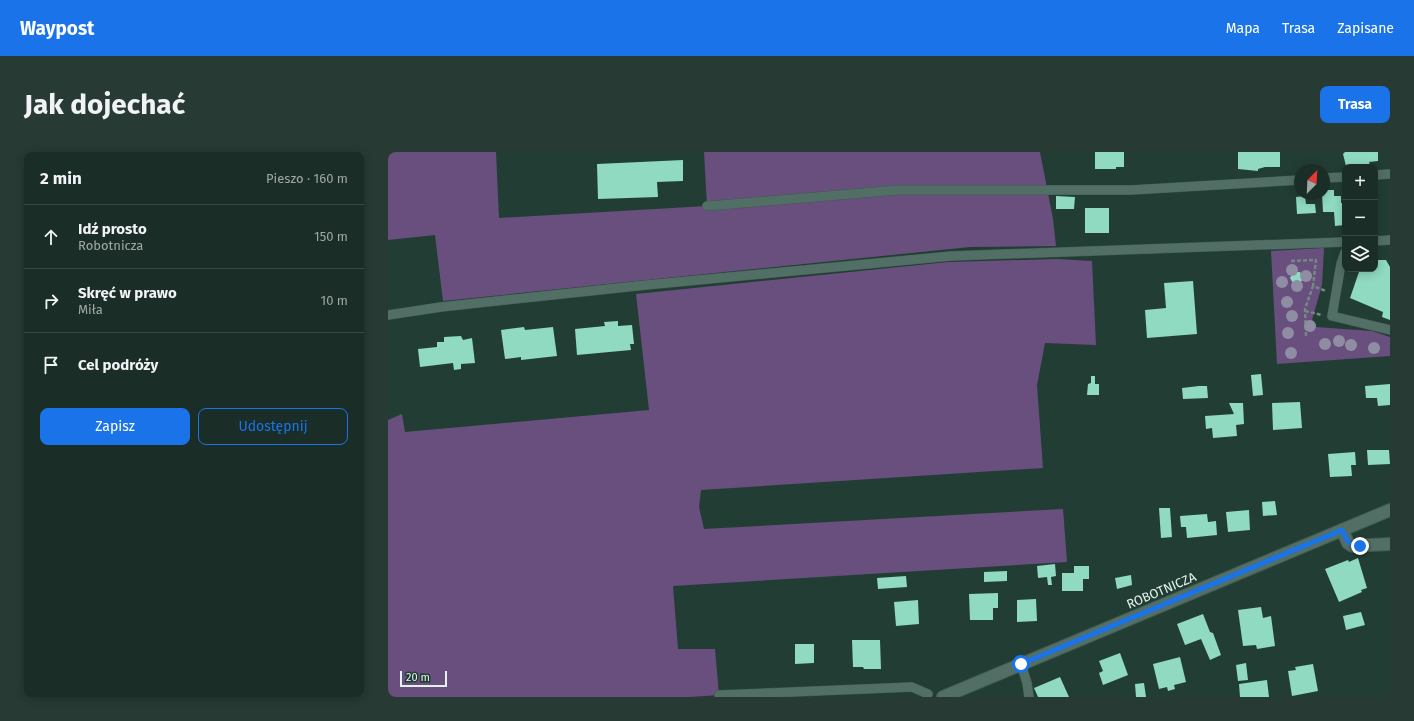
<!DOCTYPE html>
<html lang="pl">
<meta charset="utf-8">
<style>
body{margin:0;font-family:"Fira Sans",sans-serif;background:#273a33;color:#f1f3f6}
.controls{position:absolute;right:12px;top:12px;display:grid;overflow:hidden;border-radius:8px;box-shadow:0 2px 10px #0003}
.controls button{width:36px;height:36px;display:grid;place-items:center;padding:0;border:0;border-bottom:1px solid #384a44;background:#1a2e27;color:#f1f3f6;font:20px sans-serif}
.compass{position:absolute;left:906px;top:12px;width:36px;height:36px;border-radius:50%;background:#1a2e27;box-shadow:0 2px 10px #0003;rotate:24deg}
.scale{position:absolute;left:12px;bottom:10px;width:47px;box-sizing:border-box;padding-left:4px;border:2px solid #e2f2ec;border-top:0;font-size:11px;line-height:14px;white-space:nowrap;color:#e2f2ec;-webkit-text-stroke:3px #223d34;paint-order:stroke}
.stop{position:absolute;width:12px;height:12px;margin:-9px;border:3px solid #1a73e8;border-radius:50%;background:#fff}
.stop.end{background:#1a73e8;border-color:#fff;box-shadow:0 1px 4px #0008}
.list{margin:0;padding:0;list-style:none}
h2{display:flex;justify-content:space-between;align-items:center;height:52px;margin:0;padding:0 16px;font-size:17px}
h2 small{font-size:13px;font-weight:400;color:#9fa8a7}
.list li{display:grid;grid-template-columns:26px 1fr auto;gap:12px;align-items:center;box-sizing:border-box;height:64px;padding:0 16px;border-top:1px solid #384a44}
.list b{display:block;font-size:15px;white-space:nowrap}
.list p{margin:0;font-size:13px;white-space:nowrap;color:#9fa8a7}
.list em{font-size:13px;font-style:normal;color:#9fa8a7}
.actions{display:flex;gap:8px;padding:12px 16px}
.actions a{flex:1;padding:9px 0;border:1px solid #1a73e8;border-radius:8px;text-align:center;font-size:14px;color:#1a73e8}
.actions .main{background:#1a73e8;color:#fff}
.icon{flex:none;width:22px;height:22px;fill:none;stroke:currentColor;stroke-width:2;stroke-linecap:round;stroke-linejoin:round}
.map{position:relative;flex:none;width:1002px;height:545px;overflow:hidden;border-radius:8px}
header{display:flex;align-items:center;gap:24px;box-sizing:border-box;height:56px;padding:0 20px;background:#1a73e8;color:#fff}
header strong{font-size:19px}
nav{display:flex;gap:22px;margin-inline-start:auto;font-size:14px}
.intro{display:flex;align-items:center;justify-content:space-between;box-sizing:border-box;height:96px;padding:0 24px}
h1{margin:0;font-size:28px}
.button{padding:10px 18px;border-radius:8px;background:#1a73e8;color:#fff;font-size:14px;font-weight:700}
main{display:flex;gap:24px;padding:0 24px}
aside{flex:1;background:#1a2e27;border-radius:8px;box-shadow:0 2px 10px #0003}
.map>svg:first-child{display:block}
.green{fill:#694f7e}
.building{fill:#8fdac1}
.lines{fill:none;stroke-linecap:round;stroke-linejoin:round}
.service-casing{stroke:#415a52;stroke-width:10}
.minor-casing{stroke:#415a52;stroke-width:14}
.tertiary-casing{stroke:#415a52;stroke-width:14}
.path{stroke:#738a82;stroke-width:2.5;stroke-dasharray:4 2;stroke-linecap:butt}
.service{stroke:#526f65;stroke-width:9}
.minor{stroke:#526f65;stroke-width:12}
.tertiary{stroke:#526f65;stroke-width:12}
.tree{fill:#8f8da3}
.route{stroke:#1a73e8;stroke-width:5}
.labels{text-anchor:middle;stroke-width:4;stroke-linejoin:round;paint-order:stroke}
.street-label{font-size:13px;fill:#e2f2ec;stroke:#223d34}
</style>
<header>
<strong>Waypost</strong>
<nav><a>Mapa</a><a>Trasa</a><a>Zapisane</a></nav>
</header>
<div class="intro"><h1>Jak dojechać</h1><a class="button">Trasa</a></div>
<main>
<aside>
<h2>2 min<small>Pieszo · 160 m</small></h2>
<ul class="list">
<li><svg class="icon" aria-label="ahead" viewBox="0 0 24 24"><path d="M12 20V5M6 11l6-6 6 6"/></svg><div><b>Idź prosto</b><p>Robotnicza</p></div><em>150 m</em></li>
<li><svg class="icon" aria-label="right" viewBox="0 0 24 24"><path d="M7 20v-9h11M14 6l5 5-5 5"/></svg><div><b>Skręć w prawo</b><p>Miła</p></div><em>10 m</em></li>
<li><svg class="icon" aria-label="arrive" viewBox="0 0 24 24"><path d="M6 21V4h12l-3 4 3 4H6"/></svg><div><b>Cel podróży</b></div></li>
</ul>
<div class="actions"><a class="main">Zapisz</a><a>Udostępnij</a></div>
</aside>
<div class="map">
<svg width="1002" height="545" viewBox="0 0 1002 545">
<rect width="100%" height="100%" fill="#223d34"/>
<path class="green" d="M0,0H108L111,66L319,54L316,0H652L665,67L668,94L582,95L55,149L47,83L0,88Z
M936,96L934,133L924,168L928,175L984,179L1002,185V204L889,212L883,99Z
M669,107L704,109L708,193L657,191L649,233L655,316L313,338L311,355L316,377L675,357L679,410L285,434L290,497H327L331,543L302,545H0V268L14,262L17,280L261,258L248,142L560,110Z"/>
<path class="building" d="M707,0H736V15H728V17H707Z
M850,0H892V15H877L870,17V19L850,17Z
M957,0H990V9L981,10L982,13L958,14L955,2Z
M295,8V29L269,30L270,45L210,47L209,12Z
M936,38H946V44H953V51H957V73L947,74L946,60H935L934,42H936Z
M668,44L687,45L686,57H668Z
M917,44L918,52H927L928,61L909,62L908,45Z
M697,56H721V81H697Z
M987,108H998L1002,115V168L994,165L995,160L962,146L972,117H987Z
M905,120H912L915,126L912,132L905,131L902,126Z
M805,129L809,182L759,186L757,158L778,156L776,131Z
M230,169V174L244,173L246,192H242L243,198L189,203L187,177L217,174L216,170Z
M136,175L137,178L165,175L169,204L133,208V205L117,207L113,178Z
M73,184L75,188L84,186L87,211L73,212V217L66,218L65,211L32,215L30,197L49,195V190H56V185Z
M873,222L875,243L865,244L863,223Z
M703,224H707V232H711V243H699L700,232L703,231Z
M1002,232V253L990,254L989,246H978L977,234Z
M811,234H819L820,246L795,247L794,236Z
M912,250L914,276L885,278L884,251Z
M841,251H855L856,272L848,273L849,284L825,286L824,276L818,277L817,264L846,262Z
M979,298H1001L1002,312L980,313Z
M967,300L968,313H963L964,324L942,325L940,302Z
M887,349L889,363L875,364L874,350Z
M771,356H782L784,385L773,386Z
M861,358L862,378L840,380L838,360Z
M819,362L820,370L828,369L829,383L799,386L798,375H793L792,364Z
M970,406L979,436L973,438L974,440L951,450L937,417L960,408L961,410Z
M667,412L668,424L663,425L664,433H660L659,425L650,426L649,414Z
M686,414H701V427H695V439H674V421H686Z
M619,419V429L596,430V420Z
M743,423L744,433L729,437L727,426Z
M518,424L519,435L490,437L489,426Z
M610,441V456H605V468H582L581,442Z
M648,447L649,469L629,470V448Z
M530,448L531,472L508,474L506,450Z
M873,455L875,466L883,464L887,494L869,497L868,493L855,494L850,458Z
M973,460L977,473L958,478L955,464Z
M815,462L822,480L825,481L833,503L822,508L813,487L797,493L789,472Z
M464,488H492L493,517H476L475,515H465Z
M407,492H426V511L407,512Z
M732,501L740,523L715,533L711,521L715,519L711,509Z
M792,505L798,530L786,533L787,537L780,539L779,535L771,537L765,512Z
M858,511L860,528L850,529L848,513Z
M925,512L930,539L904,544L900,519L908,518L907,515Z
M672,525L681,545H650L646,536Z
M879,528L881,545H852L851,532Z
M756,531L758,545H748L747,532Z"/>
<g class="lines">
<g class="service-casing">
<path id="service" d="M987,23L1002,22
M936,26L957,25
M319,54L510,38H743L912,28
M987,89L1002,88
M957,100L953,112L944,164L1002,178
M0,163L53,155L258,133L563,104L957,90
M633,512L639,531L641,545
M331,543L524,535L540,542"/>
</g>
<g class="minor-casing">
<path id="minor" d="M954,378L960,391L964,394L1002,392"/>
</g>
<g class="tertiary-casing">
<path id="tertiary" d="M555,545L1002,358"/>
</g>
<path class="path" d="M903,109L928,108L925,134L938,139
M917,159L934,163
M918,184L917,157L925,134"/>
<use href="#service" class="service"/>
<use href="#minor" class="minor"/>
<use href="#tertiary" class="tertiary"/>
</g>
<g class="tree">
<circle cx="904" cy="118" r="6"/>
<circle cx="918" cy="124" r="6"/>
<circle cx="894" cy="130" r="6"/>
<circle cx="909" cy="134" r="6"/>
<circle cx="899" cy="150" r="6"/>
<circle cx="904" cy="164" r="6"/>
<circle cx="922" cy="174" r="6"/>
<circle cx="900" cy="181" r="6"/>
<circle cx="951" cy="189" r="6"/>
<circle cx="937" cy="192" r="6"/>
<circle cx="963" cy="193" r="6"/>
<circle cx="986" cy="196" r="6"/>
<circle cx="903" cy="201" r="6"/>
</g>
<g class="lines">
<path class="route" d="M633,512L954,378C959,388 960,394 972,394"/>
</g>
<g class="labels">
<g class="street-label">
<text transform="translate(773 438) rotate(-23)" y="5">ROBOTNICZA</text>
</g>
</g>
</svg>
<div class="controls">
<button>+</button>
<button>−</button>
<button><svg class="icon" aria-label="layers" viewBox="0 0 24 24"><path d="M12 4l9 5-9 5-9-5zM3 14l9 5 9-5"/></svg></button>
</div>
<svg class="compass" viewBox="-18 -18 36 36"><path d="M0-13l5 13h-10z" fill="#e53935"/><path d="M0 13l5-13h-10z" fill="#9fa8a7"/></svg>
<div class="scale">20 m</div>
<div class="stop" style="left:633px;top:512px"></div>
<div class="stop end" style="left:972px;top:394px"></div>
</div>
</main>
